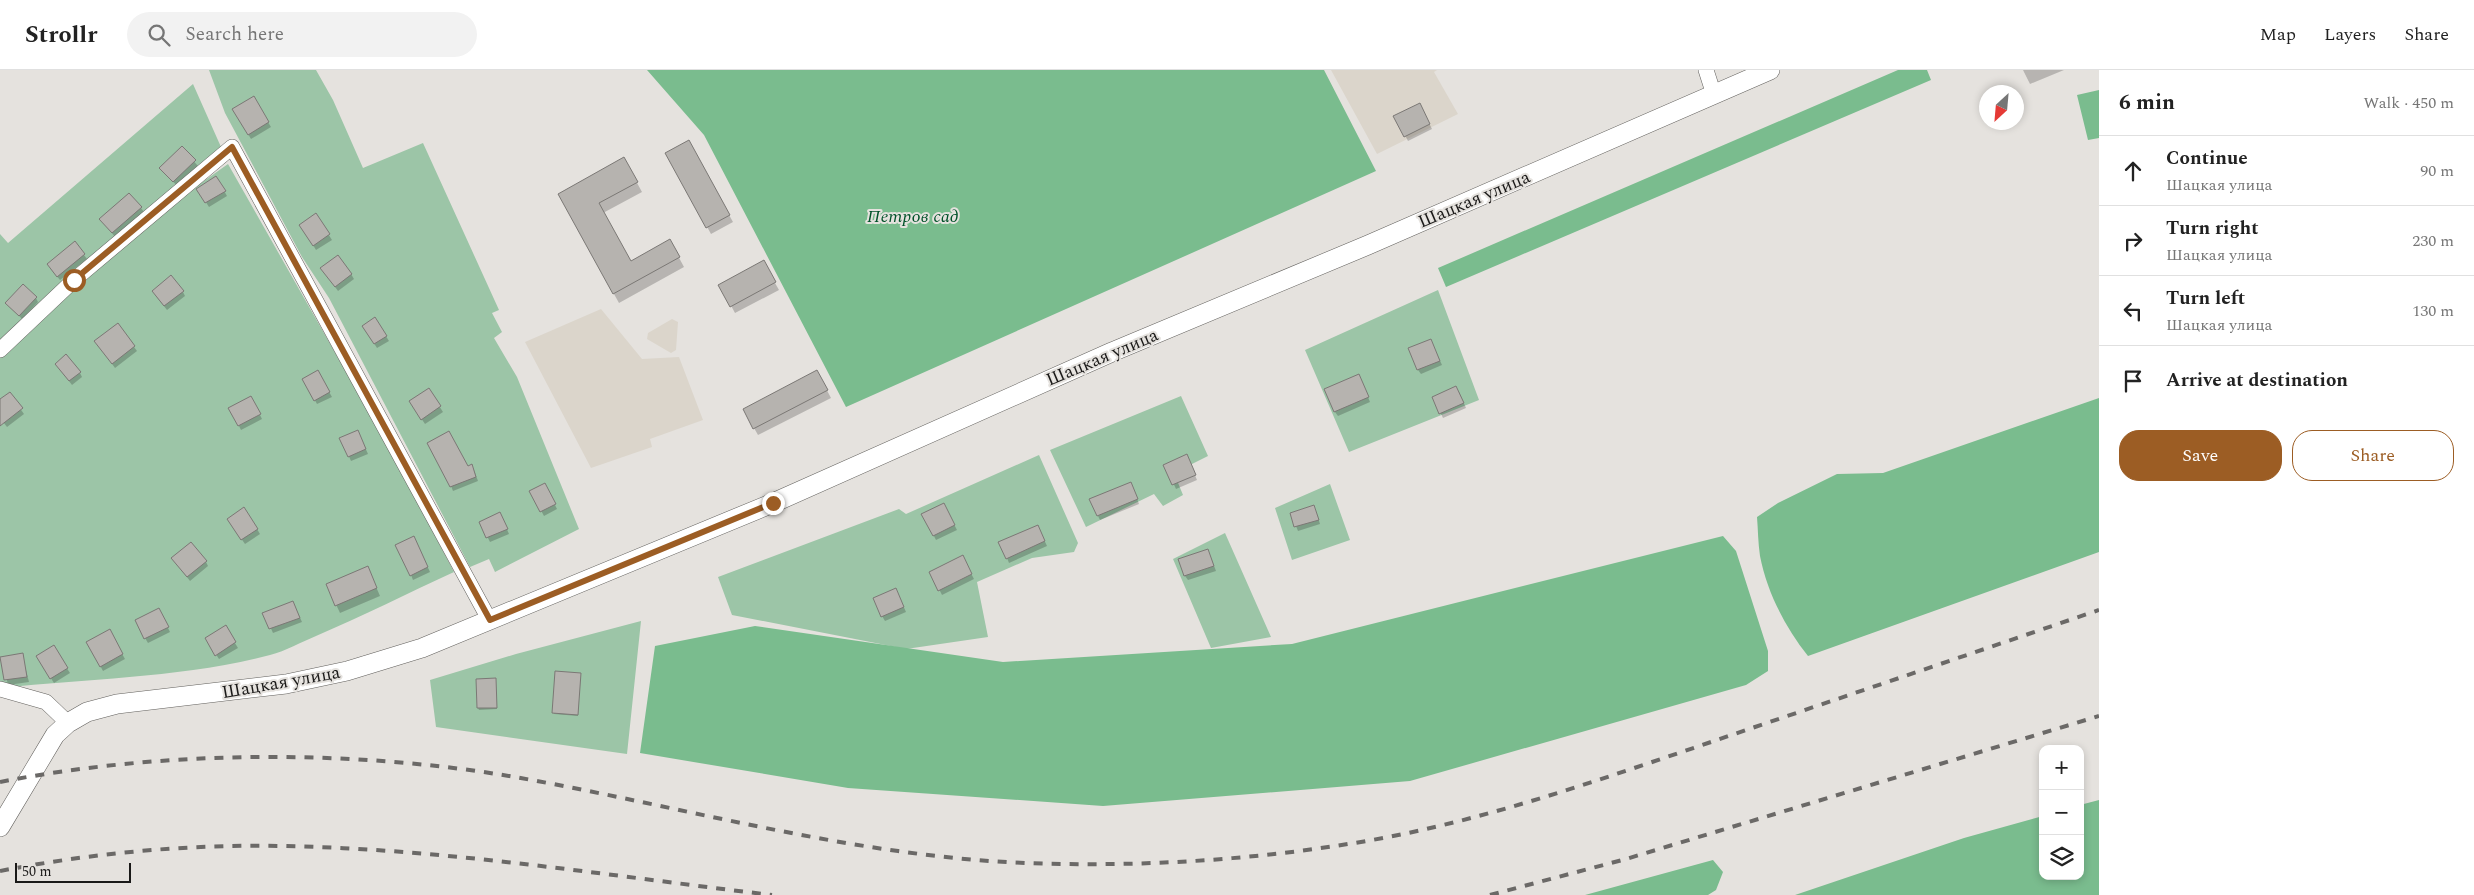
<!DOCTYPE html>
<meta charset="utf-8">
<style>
body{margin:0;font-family:Spectral,serif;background:#f2f2f2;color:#222}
.controls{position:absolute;right:15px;bottom:15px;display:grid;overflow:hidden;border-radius:10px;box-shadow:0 2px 8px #0003}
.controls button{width:45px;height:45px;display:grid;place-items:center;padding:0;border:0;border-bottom:1px solid #e0e0e0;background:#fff;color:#222;font:25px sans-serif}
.compass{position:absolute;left:1979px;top:15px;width:45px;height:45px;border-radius:50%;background:#fff;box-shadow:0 2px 8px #0003;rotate:206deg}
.scale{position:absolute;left:15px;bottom:12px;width:116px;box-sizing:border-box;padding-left:5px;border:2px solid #1a1918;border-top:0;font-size:14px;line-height:18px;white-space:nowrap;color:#1a1918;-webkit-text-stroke:4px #e5e2de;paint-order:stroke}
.stop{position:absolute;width:15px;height:15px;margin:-11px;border:4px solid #9c5d24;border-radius:50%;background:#fff}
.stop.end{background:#9c5d24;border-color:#fff;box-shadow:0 1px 5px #0008}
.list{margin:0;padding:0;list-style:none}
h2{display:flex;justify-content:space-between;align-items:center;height:65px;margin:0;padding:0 20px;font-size:21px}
h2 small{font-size:16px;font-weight:400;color:#767676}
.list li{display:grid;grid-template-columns:32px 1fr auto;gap:15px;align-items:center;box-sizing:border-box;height:70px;padding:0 20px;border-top:1px solid #e0e0e0}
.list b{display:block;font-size:19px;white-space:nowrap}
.list p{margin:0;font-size:16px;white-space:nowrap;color:#767676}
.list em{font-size:16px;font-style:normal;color:#767676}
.actions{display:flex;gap:10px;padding:15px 20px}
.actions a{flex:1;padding:11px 0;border:1px solid #9c5d24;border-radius:20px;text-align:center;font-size:18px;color:#9c5d24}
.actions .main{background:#9c5d24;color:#fff}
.icon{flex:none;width:28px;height:28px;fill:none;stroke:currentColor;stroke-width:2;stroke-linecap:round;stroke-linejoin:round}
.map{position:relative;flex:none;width:2099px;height:825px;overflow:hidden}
header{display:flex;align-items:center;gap:30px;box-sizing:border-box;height:70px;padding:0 25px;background:#fff;border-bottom:1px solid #e0e0e0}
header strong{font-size:24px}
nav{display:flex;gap:28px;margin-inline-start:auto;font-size:18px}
.search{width:350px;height:45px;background:#f2f2f2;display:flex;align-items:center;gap:12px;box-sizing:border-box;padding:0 18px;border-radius:28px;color:#767676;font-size:19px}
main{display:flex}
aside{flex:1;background:#fff}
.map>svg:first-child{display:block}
.built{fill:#dbd5cb}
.green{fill:#9cc5a7}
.forest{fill:#7abc8e}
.shadow{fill:#0003}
.building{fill:#b6b3af;stroke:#7b7875}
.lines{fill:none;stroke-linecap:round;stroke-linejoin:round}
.minor-casing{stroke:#62605d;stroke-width:16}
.major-casing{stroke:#62605d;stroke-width:20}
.minor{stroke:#fff;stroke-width:15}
.major{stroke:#fff;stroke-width:19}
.rail{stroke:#6b6967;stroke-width:4;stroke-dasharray:9 9;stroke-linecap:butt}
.route{stroke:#9c5d24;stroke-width:6}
.labels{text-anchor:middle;stroke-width:4;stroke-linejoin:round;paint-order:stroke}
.street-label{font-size:18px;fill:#1a1918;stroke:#e5e2de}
.park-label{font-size:18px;font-style:italic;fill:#005229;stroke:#e5e2de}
</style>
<header>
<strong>Strollr</strong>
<div class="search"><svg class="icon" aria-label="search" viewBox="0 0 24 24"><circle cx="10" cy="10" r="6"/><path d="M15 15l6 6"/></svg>Search here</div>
<nav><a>Map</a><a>Layers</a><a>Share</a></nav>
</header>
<main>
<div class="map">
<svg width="2099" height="825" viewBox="0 0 2099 825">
<rect width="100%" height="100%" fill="#e5e2de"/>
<path class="built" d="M1331,0H1437L1434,2L1458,44L1377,84Z
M601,239L642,289L679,287L703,350L650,369L652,377L591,398L525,272Z
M672,249L678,252L676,280L671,283L647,269L648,263Z"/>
<path class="green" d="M209,0H316L333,30L363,98L423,73L499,240L492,243L502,262L494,268L517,307L579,459L495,502L489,489L470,497L329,228L302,187L225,43Z
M193,14L221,77L0,277V164L8,173Z
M228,94L387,374L454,502C408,523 363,546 316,566C301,572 286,581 270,585C183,608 91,608 2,618L0,617V288L100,194L167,137Z
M1438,220L1479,330L1349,382L1305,280Z
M1181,326L1208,386L1174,403L1183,425L1163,436L1154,424L1086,457L1050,380Z
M1039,385L1078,473L1074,482L1032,488L977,512L988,567L906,579L732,545L718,507L899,439L906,444Z
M1330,414L1350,470L1292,490L1275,438Z
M1225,463L1271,567L1211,578L1173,489Z
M641,551L627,684L436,657L430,610L516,584Z"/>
<path class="forest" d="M647,0H1324L1376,101L846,337L704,65Z
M1898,0H1927L1931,10L1446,217L1438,198Z
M2099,20V68L2088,70L2077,25Z
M2099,328V482L1808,586C1785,557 1767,522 1760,486C1758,473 1758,459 1757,447L1778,433L1837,404L1883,403Z
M1723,466L1736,481L1768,581V601L1746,615L1410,711L1103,736L848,718L640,683L655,576L755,556L1003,592L1292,574Z
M2099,730V825H1795L1964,768L2043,746V806H2080V735Z
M1713,790L1723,802L1716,820L1708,825H1585Z"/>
<path class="shadow" d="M2023,0H2064L2030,14Z
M253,28L271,57L251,69L233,39Z
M1422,39L1432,59L1408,71L1395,46Z
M688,72L733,152L711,164L667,84Z
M182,78L198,96L177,116L161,98Z
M624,89L642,122L603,143L631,193L670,171L684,197L619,233L559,125Z
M216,107L227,126L209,137L198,120Z
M141,138L144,142L115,167L101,149Z
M316,145L332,170L316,180L301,155Z
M75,173L87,189L60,210L51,199Z
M763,192L779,220L735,243L720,215Z
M325,203L351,204L354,209L338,221Z
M183,222L185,226L167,240L156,226Z
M36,228L38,232L22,249L7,233Z
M375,249L389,271L377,278L363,256Z
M118,255L137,281L115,298L99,276Z
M1433,275L1442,295L1421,304L1418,300Z
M59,298L80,303L82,307L72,315Z
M317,301L332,327L317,334L303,309Z
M821,309L831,328L758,365L754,358Z
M1361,310L1370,332L1338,346L1335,342Z
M429,320L443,342L425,354L413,336Z
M1459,322L1466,338L1443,348L1433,327Z
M9,323L24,344L7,357L0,348V331Z
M251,327L262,349L241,360L230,338Z
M360,366L368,384L351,391L341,369Z
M1189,391L1197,410L1176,419L1165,395Z
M468,397L474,400L478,411L453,421L451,416Z
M545,415L557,439L544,446L531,422Z
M1133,418L1139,434L1100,450L1098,446Z
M946,439L957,460L936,470L923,445Z
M1316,441L1320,454L1298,461L1291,444Z
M502,448L509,464L490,472L480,452Z
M231,454L257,459L260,464L245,474Z
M1040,461L1047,476L1009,493L1007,488Z
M416,472L430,502L413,510L411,505Z
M1210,485L1216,501L1188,510L1185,506Z
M206,492L208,496L190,511L176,493Z
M965,492L974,509L942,525L931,503Z
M371,505L380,526L340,543L327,515Z
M898,524L906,542L885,551L882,546Z
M293,532L302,552L273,563L264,543Z
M159,540L170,562L148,573L145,568Z
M225,557L238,578L219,589L206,569Z
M109,561L125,589L103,601L88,573Z
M53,577L70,603L54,613L37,587Z
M22,585L29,612L8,615L2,588Z
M580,604L578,646L554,644L553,642Z
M495,610L497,639L479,640L478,638Z"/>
<path class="building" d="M254,26L269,52L248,65L232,39Z
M1420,33L1430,54L1404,67L1393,46Z
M689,70L730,145L706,158L665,83Z
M182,76L196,90L173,112L159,98Z
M624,87L638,112L599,133L631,191L670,169L680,187L613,224L558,124Z
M216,106L226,121L205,133L196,119Z
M129,123L142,137L112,163L99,149Z
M316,143L330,164L313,176L299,155Z
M75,171L85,184L57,207L47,194Z
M338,185L352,204L335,217L320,198Z
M764,190L776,212L730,237L718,215Z
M171,205L184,221L164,236L152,221Z
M23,214L37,227L19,246L5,233Z
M375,247L387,266L374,274L362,256Z
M118,253L135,276L112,294L94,271Z
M1431,269L1440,291L1417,300L1408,278Z
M66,284L81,302L69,311L55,294Z
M318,300L330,322L314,331L302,309Z
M817,300L828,320L753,359L743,339Z
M1359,304L1369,327L1334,342L1324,319Z
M1456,316L1464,333L1439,344L1432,327Z
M429,318L441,336L421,350L409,331Z
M10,322L23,338L0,356V329Z
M251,326L261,344L238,356L228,338Z
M358,360L366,379L348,387L339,368Z
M449,361L468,396L472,394L476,407L450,417L427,373Z
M1187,384L1196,405L1172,415L1163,395Z
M1131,412L1138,429L1097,446L1089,429Z
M545,413L556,434L540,442L529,421Z
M944,433L955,455L933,466L921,444Z
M1314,435L1319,450L1294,457L1290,443Z
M244,437L258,459L241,470L227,449Z
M500,442L508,459L486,468L479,452Z
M1038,455L1045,471L1006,489L998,472Z
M414,466L428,497L410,506L395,475Z
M191,472L207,491L187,507L171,488Z
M1208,479L1214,496L1184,506L1178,489Z
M963,485L972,504L938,521L929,502Z
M368,496L377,518L335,536L326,514Z
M896,518L904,537L881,547L873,528Z
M293,531L300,548L269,559L262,543Z
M159,538L169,557L144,569L135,550Z
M226,555L236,572L215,586L205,568Z
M110,559L123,584L100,597L86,572Z
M54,575L68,598L50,609L36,586Z
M23,583L27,607L4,610L0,587Z
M555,601L581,603L578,645L552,643Z
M496,608L497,638H477L476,609Z"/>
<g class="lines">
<g class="minor-casing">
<path id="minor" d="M1706,0L1714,25
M0,280L74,210L232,77L490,551
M0,619L46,632L68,653"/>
</g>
<g class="major-casing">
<path id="major" d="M0,757L55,665L68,653L87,642L117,634L286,614L347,601L422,578L773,433L1112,282L1368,175L1770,0"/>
</g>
<use href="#minor" class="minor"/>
<use href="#major" class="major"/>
<path class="rail" d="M0,712C164,680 351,679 515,707C685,737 852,786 1025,793C1134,797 1241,791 1348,774C1472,755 1593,712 1711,672C1840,628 1970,584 2099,540
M0,801C93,783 188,774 283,776C447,779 610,806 772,825
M1490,825L1626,789L2099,646"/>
</g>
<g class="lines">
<path class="route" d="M74,210L232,77L490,550L773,433"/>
</g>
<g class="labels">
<g class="street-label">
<text transform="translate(1474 129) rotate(-23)" y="6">Шацкая улица</text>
<text transform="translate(1102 287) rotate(-23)" y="6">Шацкая улица</text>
<text transform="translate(281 612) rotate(-10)" y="6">Шацкая улица</text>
</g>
<g class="park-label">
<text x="913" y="152">Петров сад</text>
</g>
</g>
</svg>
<div class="controls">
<button>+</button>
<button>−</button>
<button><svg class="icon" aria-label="layers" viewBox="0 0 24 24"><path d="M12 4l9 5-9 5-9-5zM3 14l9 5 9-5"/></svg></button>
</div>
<svg class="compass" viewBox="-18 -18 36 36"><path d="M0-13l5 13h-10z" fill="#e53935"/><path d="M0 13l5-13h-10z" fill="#767676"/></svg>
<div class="scale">50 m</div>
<div class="stop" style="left:74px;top:210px"></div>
<div class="stop end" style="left:773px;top:433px"></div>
</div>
<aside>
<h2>6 min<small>Walk · 450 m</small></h2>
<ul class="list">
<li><svg class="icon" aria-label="ahead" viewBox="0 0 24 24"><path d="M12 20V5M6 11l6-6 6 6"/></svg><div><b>Continue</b><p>Шацкая улица</p></div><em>90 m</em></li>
<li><svg class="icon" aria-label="right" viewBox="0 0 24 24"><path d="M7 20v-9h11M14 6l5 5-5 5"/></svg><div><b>Turn right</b><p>Шацкая улица</p></div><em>230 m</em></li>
<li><svg class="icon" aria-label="left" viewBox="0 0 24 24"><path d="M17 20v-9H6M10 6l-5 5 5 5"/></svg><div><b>Turn left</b><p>Шацкая улица</p></div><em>130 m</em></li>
<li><svg class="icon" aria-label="arrive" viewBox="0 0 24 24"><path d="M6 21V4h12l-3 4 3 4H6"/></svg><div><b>Arrive at destination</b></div></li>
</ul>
<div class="actions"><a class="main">Save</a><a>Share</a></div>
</aside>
</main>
